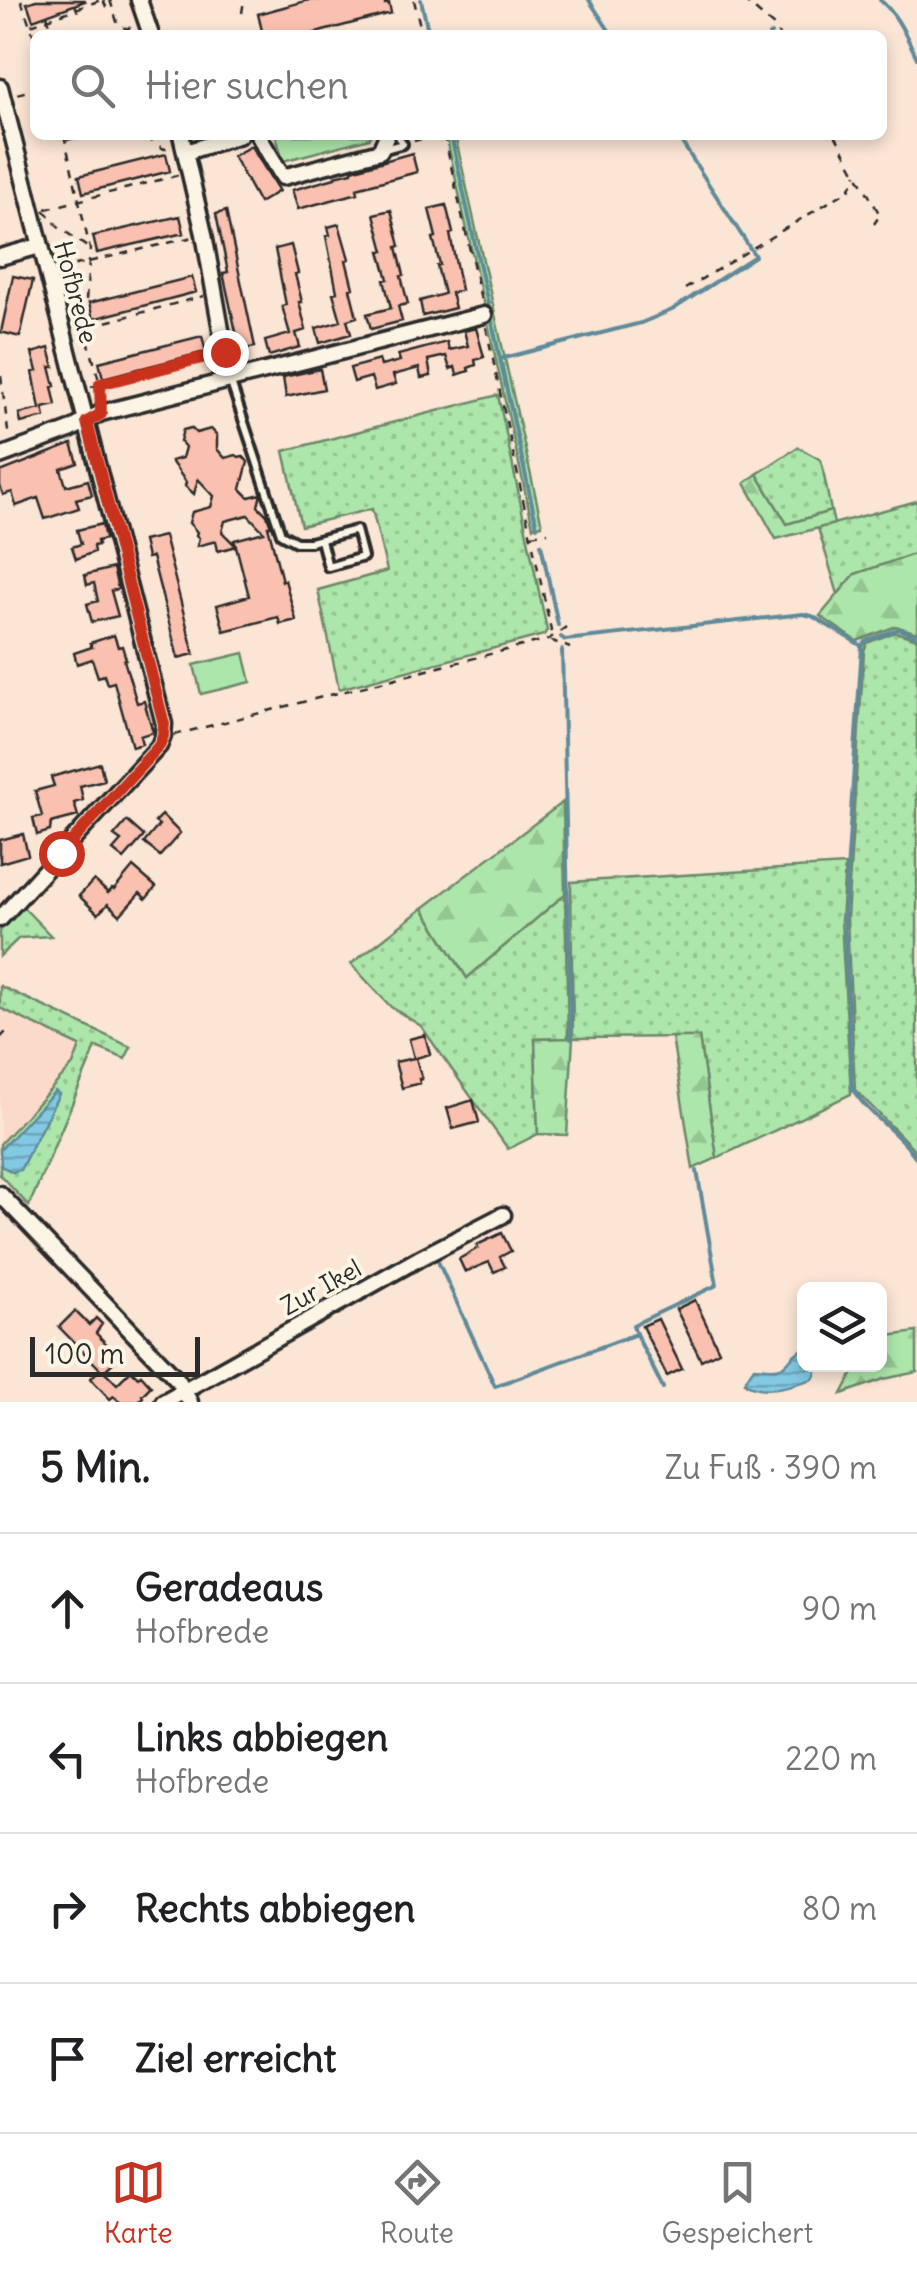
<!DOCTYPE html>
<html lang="de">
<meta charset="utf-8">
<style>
body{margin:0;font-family:Delius,sans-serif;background:#f6f6f6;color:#202124}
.controls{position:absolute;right:30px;bottom:30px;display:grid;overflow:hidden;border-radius:15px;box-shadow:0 5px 15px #0003}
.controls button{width:90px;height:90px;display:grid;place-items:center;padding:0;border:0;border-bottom:2px solid #e0e0e0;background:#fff;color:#202124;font:50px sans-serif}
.scale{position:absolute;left:30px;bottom:25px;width:170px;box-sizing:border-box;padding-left:10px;border:5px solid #2b2b2b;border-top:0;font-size:28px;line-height:35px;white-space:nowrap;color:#2b2b2b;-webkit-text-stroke:8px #fcf5e5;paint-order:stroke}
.stop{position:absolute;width:30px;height:30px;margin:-22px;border:8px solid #c8321e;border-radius:50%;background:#fff}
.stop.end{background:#c8321e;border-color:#fff;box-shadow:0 2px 10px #0008}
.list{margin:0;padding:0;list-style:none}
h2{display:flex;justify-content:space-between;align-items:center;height:130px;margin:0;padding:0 40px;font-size:42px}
h2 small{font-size:32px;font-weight:400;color:#757577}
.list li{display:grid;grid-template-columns:65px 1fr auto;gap:30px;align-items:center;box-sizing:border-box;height:150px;padding:0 40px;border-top:2px solid #e0e0e0}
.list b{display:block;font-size:38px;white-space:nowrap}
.list p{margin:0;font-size:32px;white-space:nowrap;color:#757577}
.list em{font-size:32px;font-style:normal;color:#757577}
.icon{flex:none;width:55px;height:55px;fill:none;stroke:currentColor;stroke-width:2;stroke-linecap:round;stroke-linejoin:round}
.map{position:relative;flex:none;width:917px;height:1402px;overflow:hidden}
.search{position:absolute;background:#fff;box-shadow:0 5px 15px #0003;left:30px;right:30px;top:30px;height:110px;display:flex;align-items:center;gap:25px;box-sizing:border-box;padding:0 35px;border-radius:15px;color:#757577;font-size:38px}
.sheet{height:730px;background:#fff}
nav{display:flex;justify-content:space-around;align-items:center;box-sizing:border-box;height:140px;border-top:2px solid #e0e0e0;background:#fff;font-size:28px;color:#757577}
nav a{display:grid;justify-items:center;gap:5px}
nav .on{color:#c8321e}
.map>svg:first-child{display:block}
.built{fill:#fbdaca}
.grass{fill:url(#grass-dots);stroke:#6c886a;stroke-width:2.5}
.forest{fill:url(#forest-firs);stroke:#6c886a;stroke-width:2.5}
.park{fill:#ade6aa;stroke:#6c886a;stroke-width:2.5}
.water{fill:url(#water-rules);stroke:#5f8a99;stroke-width:2.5}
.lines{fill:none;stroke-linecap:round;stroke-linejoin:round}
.stream{stroke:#5f8a99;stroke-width:4}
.building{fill:#fac1b0;stroke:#2b2b2b;stroke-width:2.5;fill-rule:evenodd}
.lane-casing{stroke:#2b2b2b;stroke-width:14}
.street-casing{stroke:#2b2b2b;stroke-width:21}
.path{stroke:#2b2b2b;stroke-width:2.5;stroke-dasharray:8 8;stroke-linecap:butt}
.lane{stroke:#fcf5e5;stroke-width:6}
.street{stroke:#fcf5e5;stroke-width:14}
.route{stroke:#c8321e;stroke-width:12}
.labels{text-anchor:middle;stroke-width:8;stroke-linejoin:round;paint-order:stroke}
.street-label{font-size:25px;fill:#2b2b2b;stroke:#fcf5e5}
</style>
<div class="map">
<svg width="917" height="1402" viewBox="0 0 917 1402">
<defs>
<pattern id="grass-dots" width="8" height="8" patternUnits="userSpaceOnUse" patternTransform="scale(2.5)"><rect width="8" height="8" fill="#ade6aa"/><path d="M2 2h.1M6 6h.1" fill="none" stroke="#95c592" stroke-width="1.8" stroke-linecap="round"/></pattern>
<pattern id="forest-firs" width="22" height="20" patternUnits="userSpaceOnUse" patternTransform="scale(2.5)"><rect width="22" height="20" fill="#ade6aa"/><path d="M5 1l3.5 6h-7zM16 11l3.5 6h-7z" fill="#95c592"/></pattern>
<pattern id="water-rules" width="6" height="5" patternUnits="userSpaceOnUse" patternTransform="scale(2.5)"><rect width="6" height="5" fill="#82c9e3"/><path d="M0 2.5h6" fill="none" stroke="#6ba3b8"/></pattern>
</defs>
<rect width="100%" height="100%" fill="#fbe5d5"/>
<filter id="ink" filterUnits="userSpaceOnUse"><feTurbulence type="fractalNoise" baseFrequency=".01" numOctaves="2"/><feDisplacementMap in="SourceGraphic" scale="20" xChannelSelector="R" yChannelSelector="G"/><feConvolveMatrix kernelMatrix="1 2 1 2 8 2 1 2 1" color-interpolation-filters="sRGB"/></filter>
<g filter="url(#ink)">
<path class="built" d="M0,1008L80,1045L73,1065L0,1144Z"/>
<path class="grass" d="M446,135H455L542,525L533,527Z
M498,395L547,630L544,635L339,689L318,590L387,571L372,509L301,526L284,451Z
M798,447L821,460L831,511L787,524L757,474Z
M917,501V553L855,574L838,594L818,528Z
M895,632L917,639V1155L911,1146L855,1090L847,918L864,651L867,643Z
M845,865L841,920L851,1094L717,1158L699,1037L573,1038L571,882Z
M565,894L568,1038L535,1039L538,1134L508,1149L421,1026L391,1007L351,964L423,908L467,978Z
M23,907L51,936L19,938L0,956V931Z
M0,986L131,1047L125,1059L96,1047L29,1206L0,1175V1165L13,1172L55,1092L0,1150V1144L73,1065L80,1046L0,1008Z"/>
<path class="forest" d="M757,474L787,524L831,511L834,524L776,539L745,483Z
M917,553V633L896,626L857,641L820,616L855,574Z
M563,802L565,894L467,978L423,908Z
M672,1037H699L717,1158L693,1169Z
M573,1038L567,1135L538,1134L535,1039Z
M917,1332V1372L884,1379L842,1394L854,1371V1365L880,1364V1337Z"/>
<path class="park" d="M281,135H371L370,138L283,161L276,136Z
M244,653L251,682L201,694L194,665Z"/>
<path class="water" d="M55,1091L59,1094L20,1170L13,1172L1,1166L0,1150Z
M802,1350L804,1351V1364L816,1365V1373L813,1379C793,1385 762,1396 744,1382L754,1367C762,1367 778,1371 785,1365C792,1359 792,1354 802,1350Z"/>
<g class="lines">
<path class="stream" d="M421,0L429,35
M589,0L612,35
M880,0C898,15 907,38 917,58
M769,35L771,34
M451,135L537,527
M500,359L641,323L672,310L755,256L677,135
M541,544L558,625
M561,637L565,640L803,614L812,616L862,646
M862,646L844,918L852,1088C868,1115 899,1132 917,1159
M862,646L866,641L898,629L917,636
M562,650L571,1039
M433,1258L436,1257L495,1386L636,1334L663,1388
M403,1275L425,1263
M636,1334L633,1325L717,1285L697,1171"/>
</g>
<path class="building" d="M36,0H84L85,1L33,20L27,3Z
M309,0H385V4L389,3L391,13L308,35H263L258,14Z
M251,146L279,191L259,203L233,156Z
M412,153L417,172L357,188L358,193L298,209L292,190L335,178V176L352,172V170Z
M166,154L170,171L83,193L79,176Z
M446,205L453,233L450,234L461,290L451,293L455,308L423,316L420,301L444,294L437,266L440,265L433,238L436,237L429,209Z
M391,210L400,246L397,247L404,275L401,276L408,304L398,306L402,321L371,329L367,314L391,308L384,280L388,279L380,251H384L374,214Z
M226,211L255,347L240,350L223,273L228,272L216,214Z
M180,216L184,233L97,253L93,236Z
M339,224L349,259L346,260L353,288L350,289L357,317L347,320L351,334L320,343L316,328L341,321L333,293L337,292L326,236L330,235L328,227Z
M291,245L298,273L295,274L302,302H299L306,330L296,333L300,347L269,356L265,341L290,334L282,306L286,305L275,249Z
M13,276L33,280L20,337L1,332Z
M192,277L196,292L93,319L89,303Z
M476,328L484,357L475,360L476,365L468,368L469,371L457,375L455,367L450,369L446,356L428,360L431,376L421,378L419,368L393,375L396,384L375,390L371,377L354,382L350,368L379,360L381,366L400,361L398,355L447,342L449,350L468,346L464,331Z
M202,336L206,352L103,378L99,362Z
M49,348L54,367H50L55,386L52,387L56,405L43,408L45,417L21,423L19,414L40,409L33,372L37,371L32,353Z
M320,369L324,389L286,397L283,377Z
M191,428L196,433L211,429L217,435V449L225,458L236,455L239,457L243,456L248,462L241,489L249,497L261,494L258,506L267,515L271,526H268L282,581L285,580L296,620L280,624L278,617L224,631L217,605L249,596L236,546L218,551L216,541L197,546L199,538L196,535L197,532L189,523L192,512L211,507L214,496L198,479L194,494L185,486L186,482L171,461L182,458L185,447L180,441L183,430ZM248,515L264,532L234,540L236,546L222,532L225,521Z
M72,444L78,463L61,469L66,486L88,480L92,495L76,499L79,508L45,519L38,498L16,506L12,492L3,495L0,486V472Z
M102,524L105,539L97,541L98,545L93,546L94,552L76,559L72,547L81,544L77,530Z
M164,536L194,654L178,658L152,557L147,558L143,541Z
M113,568L118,589L111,591L118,616L92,622L87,604L98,601L94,583L87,585L85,575Z
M114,635L118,647L122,646L126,659L124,660L137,703L144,701L153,732L140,736L142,744L132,747L114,682L107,684L104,675L98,677L92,659L77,664L74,653L92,647L90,643Z
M100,763L104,780L80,786L83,800L74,803L78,816L51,823L50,831L37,835L33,818L42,816L35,791L54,786L51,777Z
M162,815L180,833L160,856L144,843L159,825L155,822Z
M127,821L144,836L124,859L113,850L121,841L114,836Z
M23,834L28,855L0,863V840Z
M133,867L156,887L146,899L140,893L120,915L108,904L98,914L79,896L94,880L108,893L112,889L114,890Z
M425,1035L430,1054L416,1058L422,1079H419L420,1083L402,1088L395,1062L414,1058L409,1039Z
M473,1100L479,1122L453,1129L447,1108Z
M502,1233L511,1251L500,1257L505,1267L494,1272L489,1262L465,1272L459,1259L478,1248L477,1245Z
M695,1300L719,1351L701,1360L676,1309Z
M75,1311L89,1325L96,1318L102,1324L96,1333L117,1355L114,1358L116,1360L104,1371L117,1384L131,1370L138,1377L141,1375L151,1386L142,1395L143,1397L138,1402H120L114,1396L110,1399L94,1382L91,1378L100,1369L59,1327Z
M658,1319L682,1369L667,1376L642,1326Z"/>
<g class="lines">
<g class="lane-casing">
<path id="lane" d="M381,150L403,144L397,135
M230,380L281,534L296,542H310L356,530L363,557L328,567L321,540"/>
</g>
<g class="street-casing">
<path id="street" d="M139,0L151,35
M0,87L164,724L163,736L159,746L0,919
M181,135L204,234L230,380
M258,135L283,177L380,151L387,135
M186,152L240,135
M0,257L40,246
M0,456L70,430L101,413L484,315
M0,1194L178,1380L190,1402
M163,1402L418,1259L503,1215"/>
</g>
<path class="path" d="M21,0L35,39
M103,0L107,9
M110,0L118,25L127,29L134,26
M414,0L422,35
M743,0L775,27L779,35
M75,4L80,19
M242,13L244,0
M47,15L52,30
M31,25L101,0
M17,94L35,89
M64,135L90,249L85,313L88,340L100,384V402
M115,135V137
M150,135L151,141L164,149L171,147
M444,135L482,304
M835,135L880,215L874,224
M67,140L85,135
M414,141L435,135
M46,209L179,175
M44,210L59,227L87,247
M59,269L193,237
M685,289L849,190L857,174
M486,327L551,630L549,639
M76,330L204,296
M1,376L9,439
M91,387L214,355
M531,535L548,532
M550,640L570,648
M174,735L549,639L569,625
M0,1038L8,1030"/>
<use href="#lane" class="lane"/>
<use href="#street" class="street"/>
</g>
</g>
<g class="lines" filter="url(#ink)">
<path class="route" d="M61,853L159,746L163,736L164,724L87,422L101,414L100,384L225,352"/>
</g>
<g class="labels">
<g class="street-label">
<text transform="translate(76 292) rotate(75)" y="9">Hofbrede</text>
<text transform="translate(321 1287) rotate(-29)" y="9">Zur Ikel</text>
</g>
</g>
</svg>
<div class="controls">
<button><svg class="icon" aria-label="layers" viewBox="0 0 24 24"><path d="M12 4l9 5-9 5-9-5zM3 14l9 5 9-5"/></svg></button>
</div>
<div class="scale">100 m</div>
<div class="stop" style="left:61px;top:853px"></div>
<div class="stop end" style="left:225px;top:352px"></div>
<div class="search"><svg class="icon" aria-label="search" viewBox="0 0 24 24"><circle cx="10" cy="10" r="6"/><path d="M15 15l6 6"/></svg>Hier suchen</div>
</div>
<section class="sheet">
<h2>5 Min.<small>Zu Fuß · 390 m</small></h2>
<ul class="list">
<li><svg class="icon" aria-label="ahead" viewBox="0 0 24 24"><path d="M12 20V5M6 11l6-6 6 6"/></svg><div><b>Geradeaus</b><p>Hofbrede</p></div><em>90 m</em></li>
<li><svg class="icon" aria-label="left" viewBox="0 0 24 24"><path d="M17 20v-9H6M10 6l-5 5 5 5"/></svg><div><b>Links abbiegen</b><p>Hofbrede</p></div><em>220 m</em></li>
<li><svg class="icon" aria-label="right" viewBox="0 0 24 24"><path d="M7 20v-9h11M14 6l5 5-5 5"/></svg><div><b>Rechts abbiegen</b></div><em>80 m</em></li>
<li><svg class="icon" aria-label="arrive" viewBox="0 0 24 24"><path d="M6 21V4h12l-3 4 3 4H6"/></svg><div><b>Ziel erreicht</b></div></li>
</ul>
</section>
<nav>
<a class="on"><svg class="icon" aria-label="map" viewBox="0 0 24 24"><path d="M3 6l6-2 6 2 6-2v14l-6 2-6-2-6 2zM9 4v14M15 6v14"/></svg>Karte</a>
<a><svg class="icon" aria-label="directions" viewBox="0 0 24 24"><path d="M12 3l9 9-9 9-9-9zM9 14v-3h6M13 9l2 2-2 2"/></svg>Route</a>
<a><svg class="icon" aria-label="saved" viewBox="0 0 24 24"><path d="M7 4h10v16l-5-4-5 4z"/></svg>Gespeichert</a>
</nav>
